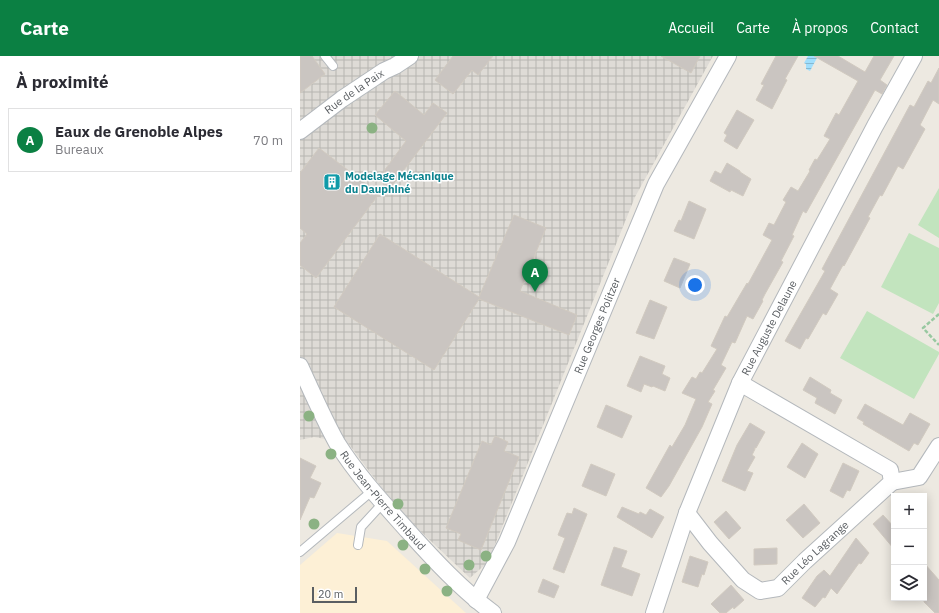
<!DOCTYPE html>
<html lang="fr">
<meta charset="utf-8">
<style>
body{margin:0;font-family:"IBM Plex Sans",sans-serif;background:#f7f7f7;color:#2b2b33}
.controls{position:absolute;right:12px;bottom:12px;display:grid;overflow:hidden;border-radius:0px;box-shadow:0 2px 10px #0003}
.controls button{width:36px;height:36px;display:grid;place-items:center;padding:0;border:0;border-bottom:1px solid #e1e1e2;background:#fff;color:#2b2b33;font:20px sans-serif}
.scale{position:absolute;left:12px;bottom:10px;width:45px;box-sizing:border-box;padding-left:4px;border:2px solid #5a5e62;border-top:0;font-size:11px;line-height:14px;white-space:nowrap;color:#5a5e62;-webkit-text-stroke:3px #fff;paint-order:stroke}
.you{position:absolute;left:395px;top:229px;width:14px;height:14px;margin:-10px;border:3px solid #fff;border-radius:50%;background:#1a73e8;box-shadow:0 0 0 6px #1a73e833}
.badge{display:grid;place-items:center;width:26px;height:26px;border-radius:50%;background:#0b8043;color:#fff;font-size:13px;font-weight:700}
.pin{position:absolute;translate:-50% -33px;filter:drop-shadow(0 1px 2px #0008)}
.pin::after{content:'';position:absolute;top:21px;width:14px;height:12px;background:inherit;clip-path:polygon(0 0,100% 0,50% 100%)}
.list{margin:0;padding:0;list-style:none}
h2{display:flex;justify-content:space-between;align-items:center;height:52px;margin:0;padding:0 16px;font-size:17px}
h2 small{font-size:13px;font-weight:400;color:#7c7c81}
.list li{display:grid;grid-template-columns:26px 1fr auto;gap:12px;align-items:center;box-sizing:border-box;height:64px;margin:0 8px 8px;padding:0 8px;border:1px solid #e1e1e2;border-radius:0px}
.list b{display:block;font-size:15px;white-space:nowrap}
.list p{margin:0;font-size:13px;white-space:nowrap;color:#7c7c81}
.list em{font-size:13px;font-style:normal;color:#7c7c81}
.icon{flex:none;width:22px;height:22px;fill:none;stroke:currentColor;stroke-width:2;stroke-linecap:round;stroke-linejoin:round}
.map{position:relative;flex:none;width:639px;height:557px;overflow:hidden}
header{display:flex;align-items:center;gap:24px;box-sizing:border-box;height:56px;padding:0 20px;background:#0b8043;color:#fff}
header strong{font-size:19px}
nav{display:flex;gap:22px;margin-inline-start:auto;font-size:14px}
main{display:flex}
aside{flex:1;background:#fff}
.map>svg:first-child{display:block}
.commercial{fill:#fdf0d6}
.industrial{fill:url(#industrial-grid)}
.pitch{fill:#c2e4be}
.water{fill:url(#water-rules)}
.building{fill:#cac5c1;stroke:#d1cac0}
.lines{fill:none;stroke-linecap:round;stroke-linejoin:round}
.service-casing{stroke:#b4b8bc;stroke-width:10}
.minor-casing{stroke:#b4b8bc;stroke-width:18}
.path{stroke:#98c8a0;stroke-width:2.5;stroke-dasharray:4 2;stroke-linecap:butt}
.service{stroke:#fff;stroke-width:8}
.minor{stroke:#fff;stroke-width:16}
.tree{fill:#8bb283}
.labels{text-anchor:middle;stroke-width:3;stroke-linejoin:round;paint-order:stroke}
.street-label{font-size:11px;fill:#5a5e62;stroke:#fff}
.culture-label{font-size:11px;font-weight:bold;fill:#0d838f;stroke:#fff;text-anchor:start}
</style>
<header>
<strong>Carte</strong>
<nav><a>Accueil</a><a>Carte</a><a>À propos</a><a>Contact</a></nav>
</header>
<main>
<aside>
<h2>À proximité<small></small></h2>
<ul class="list">
<li><span class="badge">A</span><div><b>Eaux de Grenoble Alpes</b><p>Bureaux</p></div><em>70 m</em></li>
</ul>
</aside>
<div class="map">
<svg width="639" height="557" viewBox="0 0 639 557">
<defs>
<pattern id="industrial-grid" width="8" height="8" patternUnits="userSpaceOnUse"><rect width="8" height="8" fill="#dedbd6"/><path d="M0 4h8M4 0v8" fill="none" stroke="#b7b5b1"/></pattern>
<pattern id="water-rules" width="6" height="5" patternUnits="userSpaceOnUse"><rect width="6" height="5" fill="#a1dffd"/><path d="M0 2.5h6" fill="none" stroke="#86b8d0"/></pattern>
</defs>
<rect width="100%" height="100%" fill="#ede9e1"/>
<path class="commercial" d="M37,477L87,485L166,557H0V509Z"/>
<path class="industrial" d="M0,0H413L335,141L188,506L170,522L99,455L48,387L14,381L0,384Z"/>
<path class="pitch" d="M639,132V182L618,169Z
M609,177L639,192V247L633,258L581,231Z
M567,255L639,296V298L614,343L540,302Z"/>
<path class="water" d="M508,0H518L510,15L506,13V8L504,7Z"/>
<path class="building" d="M0,0H12L25,18L0,37Z
M153,0H193L178,19L172,14L153,38L135,24Z
M361,0H400L391,17Z
M476,0H498L485,23L487,24L472,53L456,44L464,29L461,28Z
M514,0H538L565,16L574,0H594L580,24L587,29L582,38L575,34L506,157L503,155L492,179L494,180L481,205L483,206L465,238L462,244L463,245L453,263L447,260L435,287L432,286L421,309L426,312L413,334L415,335L408,346L412,348L402,371L369,430L361,441L346,432L370,389L372,391L385,369L396,343L382,337L392,321L396,323L400,316L402,317L417,293L411,290L425,260L427,261L447,227L448,228L472,184L463,179L469,167L474,169L486,146L483,144L491,131L498,135L510,115L509,114L515,103L517,104L530,83L524,80L527,74L536,57L539,59L558,25Z
M639,12V48L633,44L620,69L625,73L603,113L598,110L582,140L580,139L568,161L570,162L544,210L543,209L530,233L538,238L526,259L523,257L508,283L506,282L500,293L485,285L525,215L522,213L610,49L614,51L628,25L631,27Z
M95,35L124,59L133,47L147,57L85,139L84,115L106,85L75,59Z
M437,54L454,64L437,93L424,85L427,79L424,77Z
M19,92L79,138L16,222L0,209V187L7,178L0,172V117Z
M427,107L440,115V116L451,123L443,140L431,134L430,136L410,125L415,115L421,118Z
M389,145L406,153L394,183L374,175L379,164L381,165Z
M214,159L246,172L220,235L277,259L269,279L179,243L134,314L34,251L80,178L179,241Z
M374,202L390,208L380,232L364,225Z
M350,244L367,251L354,283L336,277Z
M340,300L365,310L362,318L370,322L365,335L353,330L352,331L344,328L341,336L327,330Z
M510,321L531,334L530,337L542,344L535,358L515,347L517,342L503,334Z
M565,348L603,369L610,357L630,368L618,389L614,387L609,395L563,368L564,366L557,362Z
M306,349L332,360L322,382L297,371Z
M450,367L465,376L456,392H454L455,393L452,399L455,401L447,415L453,417L445,435L422,425L437,389Z
M195,380L208,386L204,395L219,401L181,494L158,484L161,478L146,472L182,385L191,389Z
M502,387L518,398L505,422L487,411Z
M0,402L16,410L10,422L21,427L14,442L10,441L0,464Z
M543,407L559,415L550,435L547,434L543,442L530,435Z
M291,408L315,418L306,440L282,430Z
M504,448L520,467L503,482L486,464Z
M322,451L339,458L340,456L346,459L350,453L364,461L352,482L317,461Z
M274,452L287,458L264,517L253,513L265,482L258,479L267,457L272,458Z
M426,455L441,472L429,483L414,466Z
M583,459L594,471V493L573,468Z
M556,482L569,497L561,508L559,507L537,538L531,532L525,542L523,541L515,551L502,542L517,520L524,514L530,520Z
M314,491L327,495L321,511L340,518L332,540L301,529Z
M477,492V508L454,509V493Z
M390,500L408,506L404,519L402,518L398,531L382,526Z
M624,507L639,524V557H635L624,546Z
M243,523L259,530L254,542L238,536Z
M431,529L444,544L434,553L433,551L426,557H420L411,548Z"/>
<g class="lines">
<g class="service-casing">
<path id="service" d="M25,0L33,10
M58,489L61,471L83,447
M0,496L72,435"/>
</g>
<g class="minor-casing">
<g id="minor">
<path id="s1" d="M0,75L42,43L84,15L95,10L110,0"/>
<path id="s2" d="M0,310C12,336 23,362 37,387C57,419 83,447 108,475C134,504 161,533 193,557"/>
<path d="M592,426L619,421L639,390"/>
<path id="s3" d="M387,457L410,487L443,524L460,535L478,532L505,505L592,426L590,414L440,327"/>
<path id="s4" d="M176,544L207,486L356,128L428,0"/>
<path id="s5" d="M354,557L387,457L440,327L575,70L614,0"/>
</g>
</g>
<path class="path" d="M639,258L623,272L639,289"/>
<use href="#service" class="service"/>
<use href="#minor" class="minor"/>
</g>
<g class="tree">
<circle cx="72" cy="72" r="5.5"/>
<circle cx="9" cy="360" r="5.5"/>
<circle cx="31" cy="398" r="5.5"/>
<circle cx="98" cy="448" r="5.5"/>
<circle cx="14" cy="468" r="5.5"/>
<circle cx="103" cy="489" r="5.5"/>
<circle cx="186" cy="500" r="5.5"/>
<circle cx="169" cy="509" r="5.5"/>
<circle cx="125" cy="513" r="5.5"/>
<circle cx="147" cy="535" r="5.5"/>
</g>
<defs>
<g id="building-square" transform="scale(0.9)"><rect x="-9" y="-9" width="18" height="18" rx="4" fill="#0f9aa8" stroke="#fff"/><path d="M-4-6H4V6H1V3H-1V6H-4ZM-2.5-4.3h1.7v1.8h-1.7ZM.8-4.3h1.7v1.8H.8ZM-2.5-1h1.7V.8h-1.7ZM.8-1h1.7V.8H.8Z" fill="#fff"/></g>
</defs>
<g fill-rule="evenodd">
<use href="#building-square" x="32" y="126"/>
</g>
<g class="labels">
<g class="street-label">
<text dy="4" stroke="none"><textPath href="#s1" startOffset="67">Rue de la Paix</textPath></text>
<text dy="4" stroke="none"><textPath href="#s4" startOffset="300">Rue Georges Politzer</textPath></text>
<text dy="4" stroke="none"><textPath href="#s5" startOffset="308">Rue Auguste Delaune</textPath></text>
<text dy="4" stroke="none"><textPath href="#s2" startOffset="159">Rue Jean-Pierre Timbaud</textPath></text>
<text dy="4" stroke="none"><textPath href="#s3" startOffset="177">Rue Léo Lagrange</textPath></text>
</g>
<g class="culture-label">
<text x="45" y="124">Modelage Mécanique<tspan x="45" dy="13">du Dauphiné</tspan></text>
</g>
</g>
</svg>
<div class="controls">
<button>+</button>
<button>−</button>
<button><svg class="icon" aria-label="layers" viewBox="0 0 24 24"><path d="M12 4l9 5-9 5-9-5zM3 14l9 5 9-5"/></svg></button>
</div>
<div class="scale">20 m</div>
<div class="you"></div>
<div class="pin badge" style="left:235px;top:236px">A</div>
</div>
</main>
